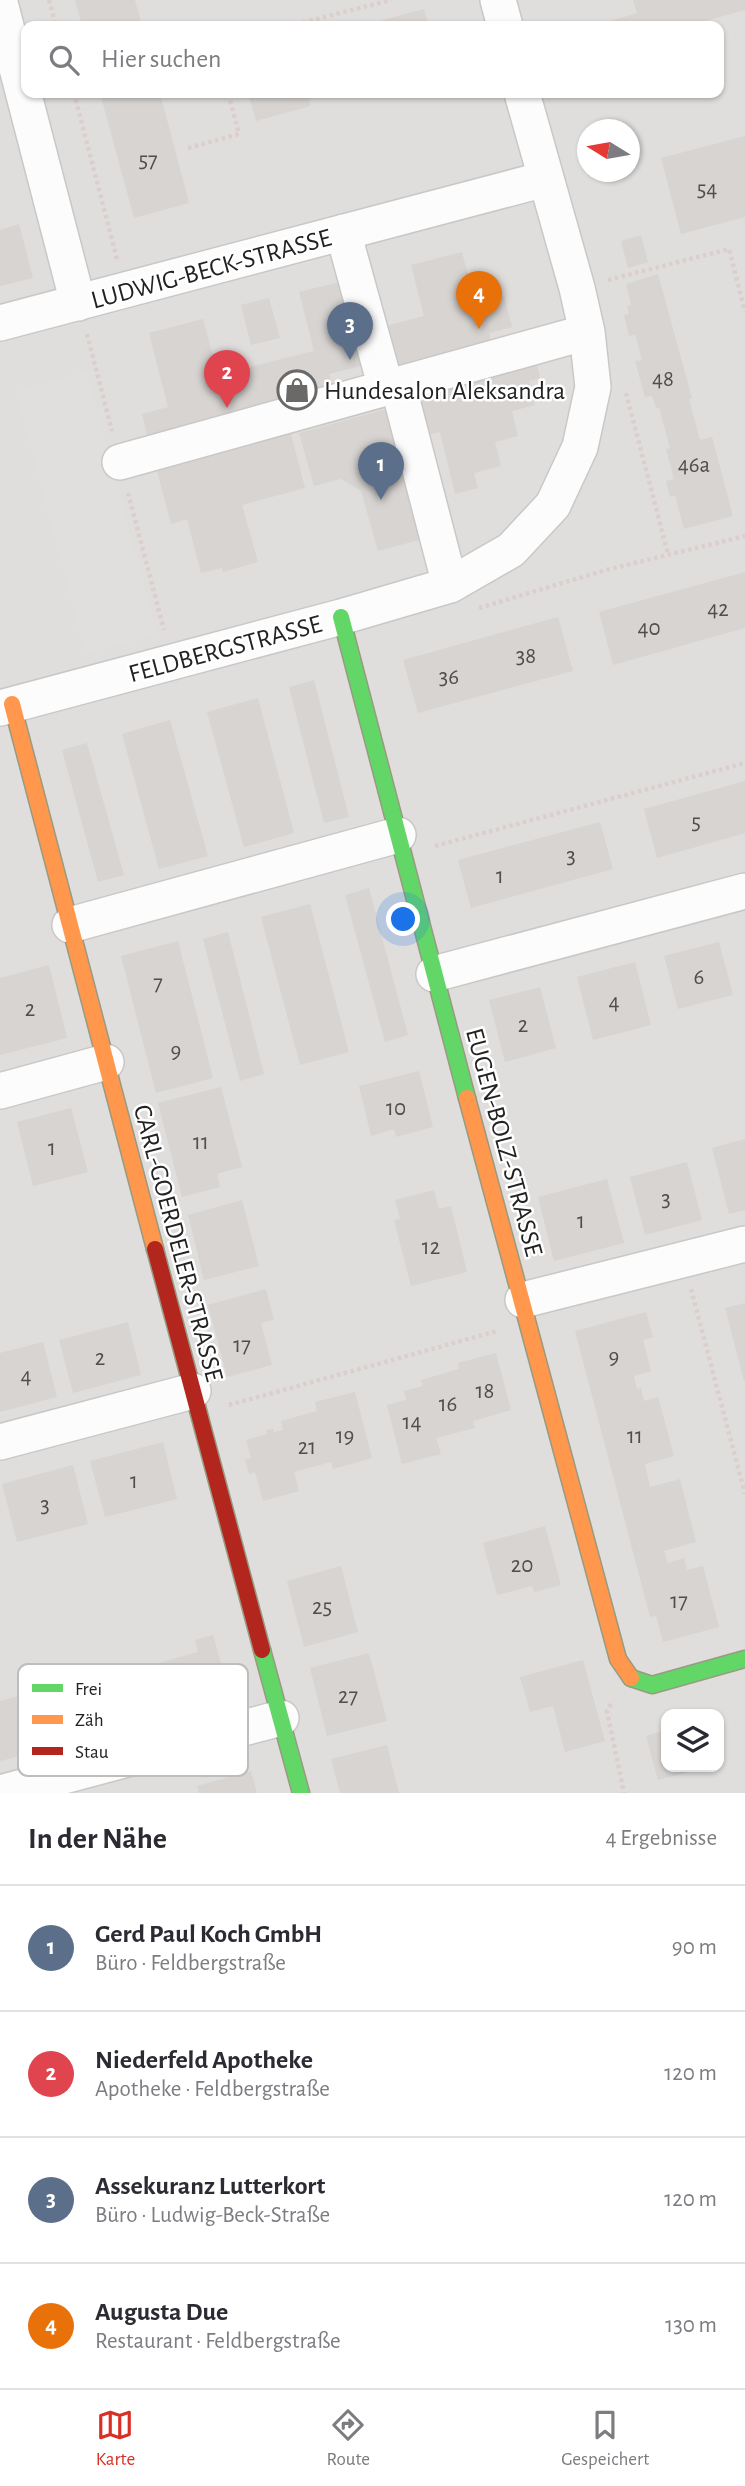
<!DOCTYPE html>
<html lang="de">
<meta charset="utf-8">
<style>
body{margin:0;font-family:"Alegreya Sans",sans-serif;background:#f2f2f3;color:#2b2b33}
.controls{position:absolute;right:21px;bottom:21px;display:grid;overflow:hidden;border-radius:14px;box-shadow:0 2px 5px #0004}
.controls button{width:63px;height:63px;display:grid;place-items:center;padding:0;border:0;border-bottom:2px solid #e1e1e2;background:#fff;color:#2b2b33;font:35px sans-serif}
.compass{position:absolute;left:577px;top:119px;width:63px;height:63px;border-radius:50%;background:#fff;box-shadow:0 2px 5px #0004;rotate:281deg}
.you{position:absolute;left:404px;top:920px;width:24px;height:24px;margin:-18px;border:5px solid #fff;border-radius:50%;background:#1a73e8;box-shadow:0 0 0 10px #1a73e833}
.badge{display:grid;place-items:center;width:46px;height:46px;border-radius:50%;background:#d93025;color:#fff;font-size:23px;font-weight:700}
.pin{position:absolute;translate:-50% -58px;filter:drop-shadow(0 2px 4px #0008)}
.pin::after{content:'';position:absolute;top:37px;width:24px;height:21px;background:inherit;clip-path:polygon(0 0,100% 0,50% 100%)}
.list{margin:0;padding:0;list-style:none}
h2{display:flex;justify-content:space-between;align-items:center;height:91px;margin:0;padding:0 28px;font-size:30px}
h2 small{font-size:23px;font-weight:400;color:#7c7c81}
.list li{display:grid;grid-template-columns:46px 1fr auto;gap:21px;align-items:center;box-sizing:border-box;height:126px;padding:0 28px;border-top:2px solid #e1e1e2}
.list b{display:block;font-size:26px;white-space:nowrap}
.list p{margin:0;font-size:23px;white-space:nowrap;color:#7c7c81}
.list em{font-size:23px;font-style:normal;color:#7c7c81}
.icon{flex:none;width:38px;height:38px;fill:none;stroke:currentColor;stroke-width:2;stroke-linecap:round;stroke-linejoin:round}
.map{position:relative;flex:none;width:745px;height:1793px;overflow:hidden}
.search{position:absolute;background:#fff;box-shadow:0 2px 5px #0004;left:21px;right:21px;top:21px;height:77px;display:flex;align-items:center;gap:18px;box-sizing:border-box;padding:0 24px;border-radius:14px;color:#7c7c81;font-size:26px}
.sheet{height:595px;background:#fff}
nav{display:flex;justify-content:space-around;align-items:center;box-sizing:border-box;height:98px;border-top:2px solid #e1e1e2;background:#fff;font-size:19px;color:#7c7c81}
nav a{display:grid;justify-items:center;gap:4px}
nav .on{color:#d93025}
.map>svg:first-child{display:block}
.residential{fill:#dfdedc;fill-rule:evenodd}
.parking{fill:#e0dfde}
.building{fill:#d7d4d2}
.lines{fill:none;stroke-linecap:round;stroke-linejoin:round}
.street-casing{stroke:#c9c8c7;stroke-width:38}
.fast-casing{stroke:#999a82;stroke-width:19}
.slow-casing{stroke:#999a82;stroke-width:19}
.jam-casing{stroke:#999a82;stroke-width:19}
.path{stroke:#dccecd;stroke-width:4.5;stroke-dasharray:3.5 3.5;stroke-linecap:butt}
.street{stroke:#fdfcfc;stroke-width:35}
.fast{stroke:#63d668;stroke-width:16}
.slow{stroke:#ff974d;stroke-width:16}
.jam{stroke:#b3261e;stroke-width:16}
.labels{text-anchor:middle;stroke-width:5;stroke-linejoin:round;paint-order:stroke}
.number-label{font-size:23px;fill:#4f4e4e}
.street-label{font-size:26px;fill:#222;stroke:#fff}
.poi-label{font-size:26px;fill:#222;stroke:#fff;text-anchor:start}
.key{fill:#fff;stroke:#bdbdbd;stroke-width:2}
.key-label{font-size:19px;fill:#222}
</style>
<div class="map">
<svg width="745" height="1793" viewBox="0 0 745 1793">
<rect width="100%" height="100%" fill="#f0eeeb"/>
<path class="residential" d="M0,0H745V1793H0ZM26,26H719V93H26ZM588,130H630V172H588ZM666,1714H719V1767H666Z"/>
<path class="parking" d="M87,372L157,635L86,654L16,391Z"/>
<path class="building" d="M75,0H135L142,26H82Z
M633,0H745V10L702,22L703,26H594L637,13Z
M424,9L429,26H365L364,25Z
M100,93H160L189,203L134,218Z
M248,93H329V94L309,99L310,106L256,121Z
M745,136V217L681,234L661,158Z
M19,224L33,278L0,286V230Z
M641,235L648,262L628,268L621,241Z
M462,252L475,303L504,296L512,327L489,333L494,352L387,379L374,329L424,316L411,265Z
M658,274L692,398L689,399L700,440L712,437L733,516L684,529L675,495L670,497L666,481L674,479L666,449L670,448L659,407L656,408L652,396L645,397L635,361L642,360L635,334L629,336L624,315L629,314L627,306L631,305L626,284Z
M348,280L369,364L329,374L335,395L149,442L142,414L168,407L149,333L203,319L218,375L314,351L299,292Z
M269,298L280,338L251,345L241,305Z
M535,354L540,378L529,381L535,405L512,411L518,436L495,442L501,466L474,473L478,488L455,494L440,432L419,437L407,387Z
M394,407L430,537L378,551L361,491L341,479L314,486L299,433Z
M291,434L305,488L242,505L258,562L223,572L222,568L201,573L187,519L171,524L157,471Z
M745,572V628L613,665L599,612Z
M558,617L573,671L418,713L403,660Z
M314,680L349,817L324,823L289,687Z
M258,698L294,833L244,847L207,712Z
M170,720L208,856L159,869L122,734Z
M87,743L124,875L98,882L62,750Z
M745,781V833L657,858L644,809Z
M600,822L613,869L471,908L458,860Z
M369,888L408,1035L385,1042L345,895Z
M310,904L349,1052L300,1065L261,917Z
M228,932L264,1074L240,1081L203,939Z
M178,941L213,1078L156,1093L121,956Z
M719,942L733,995L678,1009L664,956Z
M635,962L651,1025L593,1040L577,977Z
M49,965L67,1038L0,1055V978Z
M540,987L556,1048L505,1062L489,1000Z
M419,1071L433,1127L396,1137L394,1129L371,1136L359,1086Z
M221,1087L242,1167L217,1174L220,1187L182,1197L158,1103Z
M71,1108L88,1172L33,1186L17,1122Z
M745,1139V1210L729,1214L712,1148Z
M687,1162L702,1220L645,1235L630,1177Z
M607,1179L624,1243L554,1261L538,1197Z
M434,1190L439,1209L451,1206L467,1272L411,1286L394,1220L400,1219L395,1200Z
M242,1200L259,1266L204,1280L188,1215Z
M266,1289L274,1320L261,1323L272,1365L227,1377L208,1305Z
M745,1303V1381H744L725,1308Z
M646,1312L653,1337L643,1340L651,1371L634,1376L637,1389L641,1388L644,1401L658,1397L674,1456L645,1464L650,1487L680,1479L696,1542L664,1551L668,1563L684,1558L687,1570L703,1566L719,1627L663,1642L656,1616L650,1617L575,1331Z
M128,1322L141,1375L73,1393L59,1340Z
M43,1342L57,1397L0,1412V1353Z
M496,1353L511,1410L473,1421L475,1428L436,1438L441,1454L402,1464L387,1405L406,1400L404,1391L423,1386L421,1380L459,1369L458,1363Z
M355,1392L372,1458L333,1469L331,1462L294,1472L299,1491L263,1501L255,1472L249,1474L245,1459L251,1458L246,1440L267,1434L266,1430L273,1429L274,1432L283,1430L281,1421L317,1411L315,1402Z
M163,1442L177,1499L105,1517L90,1461Z
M73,1465L88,1524L17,1542L2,1484Z
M545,1526L561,1585L534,1592L532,1586L497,1595L483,1543Z
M341,1566L358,1632L304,1647L287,1581Z
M213,1635L230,1695L168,1712L155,1664L198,1652L195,1640Z
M369,1653L387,1721L327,1736L310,1668Z
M583,1660L605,1741L565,1752L553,1706L530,1712L520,1677Z
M34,1692L48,1749L0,1761V1701Z
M666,1730V1767L705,1768L658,1780L646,1736Z
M387,1745L399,1793H340L331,1759Z
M251,1771L257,1793H199L197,1786Z"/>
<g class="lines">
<g class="street-casing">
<path id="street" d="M498,0L505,26
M0,3L78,303
M343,232L386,388
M0,323L545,179
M398,385L450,585
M120,462L587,332
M0,708L341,617L450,585L511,550L553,505L580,447L593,387L587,332L577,288L522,93
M70,925L398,835
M434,974L745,891
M0,1091L106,1062
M523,1300L745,1244
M0,1442L193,1391
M0,1793L281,1718"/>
</g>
<g class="fast-casing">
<path id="fast" d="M341,617L467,1098
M262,1650L301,1793
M631,1678L652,1685L745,1659"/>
</g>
<g class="slow-casing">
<path id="slow" d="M12,704L155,1249
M467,1098L618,1659L631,1678"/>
</g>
<g class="jam-casing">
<path id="jam" d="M155,1249L262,1650"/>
</g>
<path class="path" d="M49,0L56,26
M289,26L391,0
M74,93L117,259
M188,148L239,134L228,93
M608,280L729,249L745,312
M87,334L112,431
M626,393L668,554
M128,493L164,630
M479,608L606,570L745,536
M435,846L745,763
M691,1289L745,1494
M229,1405L497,1331
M611,1704L607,1711L624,1793"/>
<use href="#street" class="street"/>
<use href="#fast" class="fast"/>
<use href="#slow" class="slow"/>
<use href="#jam" class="jam"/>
</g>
<defs>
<g id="shop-ring" transform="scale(2.0125)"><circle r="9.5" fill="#fff" stroke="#6a6968" stroke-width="1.5"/><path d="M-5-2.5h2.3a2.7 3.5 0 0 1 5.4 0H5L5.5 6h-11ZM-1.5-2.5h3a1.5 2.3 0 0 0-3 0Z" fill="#6a6968"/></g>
</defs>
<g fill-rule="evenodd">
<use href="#shop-ring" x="297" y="390"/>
</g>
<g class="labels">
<g class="number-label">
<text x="148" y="167">57</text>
<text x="707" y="196">54</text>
<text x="663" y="386">48</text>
<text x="694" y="472">46a</text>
<text x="718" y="616">42</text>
<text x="649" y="635">40</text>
<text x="526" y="663">38</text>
<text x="449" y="684">36</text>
<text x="696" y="829">5</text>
<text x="571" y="863">3</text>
<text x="500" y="883">1</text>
<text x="699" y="984">6</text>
<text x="158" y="990">7</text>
<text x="614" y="1009">4</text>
<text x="30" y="1016">2</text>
<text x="523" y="1032">2</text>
<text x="176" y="1058">9</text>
<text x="396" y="1115">10</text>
<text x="201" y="1149">11</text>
<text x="52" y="1155">1</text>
<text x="666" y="1206">3</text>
<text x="581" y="1228">1</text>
<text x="431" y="1254">12</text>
<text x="242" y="1352">17</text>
<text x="614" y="1364">9</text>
<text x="100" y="1365">2</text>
<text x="26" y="1383">4</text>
<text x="485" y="1398">18</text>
<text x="448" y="1411">16</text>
<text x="412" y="1429">14</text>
<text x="345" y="1443">19</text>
<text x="635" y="1443">11</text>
<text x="307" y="1454">21</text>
<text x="134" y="1488">1</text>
<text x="45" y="1512">3</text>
<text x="522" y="1572">20</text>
<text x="679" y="1608">17</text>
<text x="322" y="1614">25</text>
<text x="348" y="1703">27</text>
</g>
<g class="street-label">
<text transform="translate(211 268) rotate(-15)" y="9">LUDWIG-BECK-STRASSE</text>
<text transform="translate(225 648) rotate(-15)" y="9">FELDBERGSTRASSE</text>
<text transform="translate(505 1142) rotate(75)" y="9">EUGEN-BOLZ-STRASSE</text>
<text transform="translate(179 1243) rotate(75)" y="9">CARL-GOERDELER-STRASSE</text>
</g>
<g class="poi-label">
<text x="324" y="399">Hundesalon Aleksandra</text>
</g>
</g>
<rect x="18" y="1664" width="230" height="112" rx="10" class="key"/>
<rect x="32" y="1684" width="31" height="8" fill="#63d668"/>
<rect x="32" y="1715" width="31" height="9" fill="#ff974d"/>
<rect x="32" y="1747" width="31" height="8" fill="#b3261e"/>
<g class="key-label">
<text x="75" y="1695">Frei</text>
<text x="75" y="1726">Zäh</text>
<text x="75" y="1758">Stau</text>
</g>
</svg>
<div class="controls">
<button><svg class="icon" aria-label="layers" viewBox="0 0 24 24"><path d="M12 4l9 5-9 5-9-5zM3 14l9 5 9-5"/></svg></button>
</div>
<svg class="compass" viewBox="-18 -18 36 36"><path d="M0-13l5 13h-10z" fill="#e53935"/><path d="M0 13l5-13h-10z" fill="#7c7c81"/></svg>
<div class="you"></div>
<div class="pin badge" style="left:381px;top:500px;background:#5c6f8a">1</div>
<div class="pin badge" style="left:227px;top:408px;background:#e0444e">2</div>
<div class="pin badge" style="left:350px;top:360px;background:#5c6f8a">3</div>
<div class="pin badge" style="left:479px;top:329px;background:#e8710a">4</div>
<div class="search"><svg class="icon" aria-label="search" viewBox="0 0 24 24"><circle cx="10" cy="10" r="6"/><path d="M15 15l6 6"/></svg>Hier suchen</div>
</div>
<section class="sheet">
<h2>In der Nähe<small>4 Ergebnisse</small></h2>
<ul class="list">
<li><span class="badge" style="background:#5c6f8a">1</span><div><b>Gerd Paul Koch GmbH</b><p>Büro · Feldbergstraße</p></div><em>90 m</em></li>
<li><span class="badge" style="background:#e0444e">2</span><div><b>Niederfeld Apotheke</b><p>Apotheke · Feldbergstraße</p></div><em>120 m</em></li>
<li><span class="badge" style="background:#5c6f8a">3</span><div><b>Assekuranz Lutterkort</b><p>Büro · Ludwig-Beck-Straße</p></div><em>120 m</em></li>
<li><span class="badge" style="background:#e8710a">4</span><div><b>Augusta Due</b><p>Restaurant · Feldbergstraße</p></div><em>130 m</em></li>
</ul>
</section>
<nav>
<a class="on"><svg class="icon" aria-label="map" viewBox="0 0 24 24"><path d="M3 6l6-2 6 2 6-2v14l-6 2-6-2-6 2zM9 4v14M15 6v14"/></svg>Karte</a>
<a><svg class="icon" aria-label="directions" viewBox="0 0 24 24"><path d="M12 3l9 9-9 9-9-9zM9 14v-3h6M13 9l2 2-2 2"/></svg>Route</a>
<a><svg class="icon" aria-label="saved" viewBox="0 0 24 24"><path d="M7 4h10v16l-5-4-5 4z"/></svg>Gespeichert</a>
</nav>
